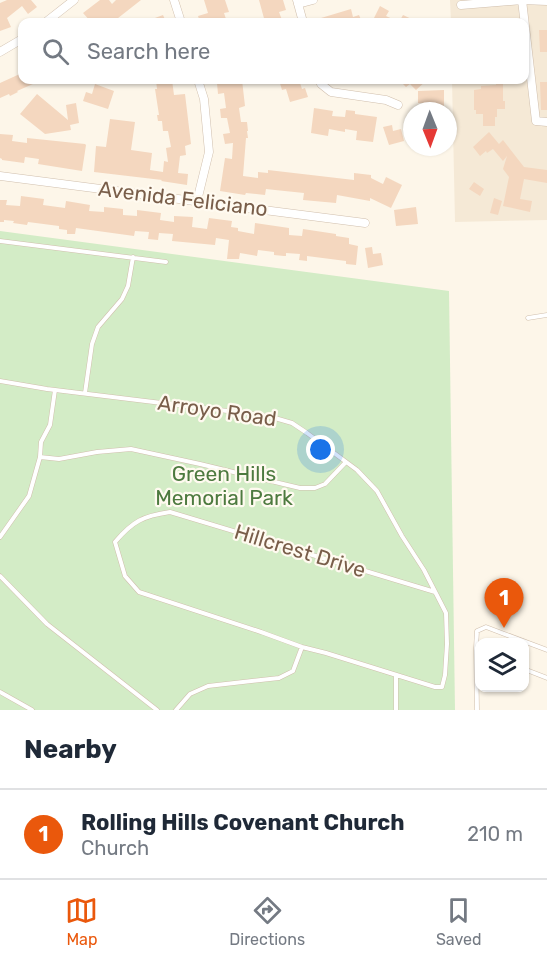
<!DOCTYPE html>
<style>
body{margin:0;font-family:Rubik,sans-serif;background:#f6f6f7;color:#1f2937}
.controls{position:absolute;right:18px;bottom:18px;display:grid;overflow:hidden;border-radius:12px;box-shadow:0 2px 4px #0004}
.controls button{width:54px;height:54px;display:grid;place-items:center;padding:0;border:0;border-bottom:2px solid #e0e1e3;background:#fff;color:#1f2937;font:30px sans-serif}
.compass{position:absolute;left:403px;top:102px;width:54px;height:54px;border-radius:50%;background:#fff;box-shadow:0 2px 4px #0004;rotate:179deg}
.you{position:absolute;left:321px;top:450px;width:21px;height:21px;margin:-15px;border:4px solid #fff;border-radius:50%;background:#1a73e8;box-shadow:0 0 0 9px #1a73e833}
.badge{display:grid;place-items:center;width:39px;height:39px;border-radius:50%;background:#ea580c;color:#fff;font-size:20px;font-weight:700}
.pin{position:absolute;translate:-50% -50px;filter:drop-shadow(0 2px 3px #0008)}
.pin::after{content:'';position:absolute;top:32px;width:21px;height:18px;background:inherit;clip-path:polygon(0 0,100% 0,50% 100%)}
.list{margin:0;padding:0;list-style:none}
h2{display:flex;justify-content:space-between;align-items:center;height:78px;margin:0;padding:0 24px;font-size:26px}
h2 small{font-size:20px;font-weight:400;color:#747a83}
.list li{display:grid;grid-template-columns:39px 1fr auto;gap:18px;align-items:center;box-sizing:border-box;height:90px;padding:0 24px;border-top:2px solid #e0e1e3}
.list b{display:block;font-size:22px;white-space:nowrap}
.list p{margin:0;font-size:20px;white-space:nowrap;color:#747a83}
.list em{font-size:20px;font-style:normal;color:#747a83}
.icon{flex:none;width:33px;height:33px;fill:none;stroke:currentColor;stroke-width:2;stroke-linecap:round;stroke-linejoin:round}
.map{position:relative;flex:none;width:547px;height:710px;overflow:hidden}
.search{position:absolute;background:#fff;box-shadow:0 2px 4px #0004;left:18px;right:18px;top:18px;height:66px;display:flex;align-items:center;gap:15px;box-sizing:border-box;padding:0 21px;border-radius:12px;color:#747a83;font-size:22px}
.sheet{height:168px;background:#fff}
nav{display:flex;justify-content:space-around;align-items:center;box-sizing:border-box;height:84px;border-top:2px solid #e0e1e3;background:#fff;font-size:16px;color:#747a83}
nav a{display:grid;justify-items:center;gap:3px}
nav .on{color:#ea580c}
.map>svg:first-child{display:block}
.residential{fill:#f5e9d6}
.green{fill:#d3ecc6}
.building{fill:#f4d7bf}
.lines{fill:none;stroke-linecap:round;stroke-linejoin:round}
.service-casing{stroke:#d0bfad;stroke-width:5}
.minor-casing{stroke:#d0bfad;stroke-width:9}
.service{stroke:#fff;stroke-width:4}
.minor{stroke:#fff;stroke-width:8}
.labels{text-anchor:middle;stroke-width:4.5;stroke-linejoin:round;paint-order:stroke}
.street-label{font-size:21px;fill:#795e4a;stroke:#fffaf0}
.park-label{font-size:21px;fill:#4d7a3f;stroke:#fffaf0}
</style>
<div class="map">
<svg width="547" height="710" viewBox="0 0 547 710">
<rect width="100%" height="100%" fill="#fdf6e9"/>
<path class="residential" d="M450,0H547V220L455,222L452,80H524V22H451Z"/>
<path class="green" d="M0,231L449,291L455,710H0Z"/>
<path class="building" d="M7,0H31L37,7L28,14L22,6L7,18L11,27L0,31V3Z
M100,0H109L112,4L116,0H141L113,22H91L83,13Z
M204,0H225L229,12L224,13L227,22H200L198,16L208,13Z
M259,0H283L286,10L279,12L282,20L272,22H265Z
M380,6L389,11L386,16L399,22H372Z
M351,9L353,17L359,15L362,22H312L311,21Z
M163,15L166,22H144Z
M403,15L418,22H399Z
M539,30H547V52H540Z
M22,73V80H42L17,91L18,92L10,96L9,94L0,98V83Z
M156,80H172L174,95L185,94L191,144L185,146L186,155L180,156L178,173L188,174L187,185L161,181L162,180L94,172L96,146L106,147L110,119L135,122L131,150L152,153L150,170L163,172L164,161L168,162L166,148L171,147L168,131H163L162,121H158L157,115H159L155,89H157Z
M226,80H242L245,106L239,108L241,122H247L248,131H247L248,138H246L243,176L258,178V172L268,173V170L354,180V173L371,175V178L383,184L386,177L402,185L391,208L370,198V201L337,195L336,203L303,200L304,193L275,190L266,189L265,195L246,193L245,195L220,191L225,158L232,159L233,143L225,144L223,134L230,133L227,118H221L220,109L226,108L224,93L218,94L217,83L227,82Z
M279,80H299L302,89L305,88L308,97L290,102L286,89L282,90Z
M399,80H427L416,90L410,84L406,87Z
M496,80H503V101H505V109H497V117H495V126H483V114H476V110H474V90L481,89V86L496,85Z
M540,82H547V110H541Z
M95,84L114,91L108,109L83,101L86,92L92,94Z
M444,90V110H427V103H418V91Z
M37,94L68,120L66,105L76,103L79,123L70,125L71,130L45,134L20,114Z
M314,108L333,111L332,116L345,117L346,110L355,111V114L377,117L373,142L356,140L357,131L345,129V132L329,129L328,136L311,133Z
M392,125L393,131L401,129L404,141L389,145L383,127Z
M489,132L499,144L503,140L524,167L547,170V183L524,179L520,199L532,201L530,212L503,206L509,177L503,169L507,156L503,161L493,149L487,153L486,151L480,156L473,147Z
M0,134L13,135L12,141L27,143V138L85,144L86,145L82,171L38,164L39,159L25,157L24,163L2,160V159L0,158Z
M474,182L484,189L480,196L469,189Z
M21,196L44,199L43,205L65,208L66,201L90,205L89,211L104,212V207L123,209V215L137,216V210L161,213L160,220L174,222V216L193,217L192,227L207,229L209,218L232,221L231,227L238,228V231L254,234L255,223L289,228V235L302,236L303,229L336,234V236L349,238V244L358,246L356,265L346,264V261L307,256V261L299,260L300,254L286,253V256H284L274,255V252L258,250L257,256L240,253L239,259H227L229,240L216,238L215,245L172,241L173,234L159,233L158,240L148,239L149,232L135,231L134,236L76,228L75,234H67V230L59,229V226L28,222L27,225L13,223L14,221L4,220V222H0V200H7L6,205L20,206Z
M494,198L502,201L498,215L490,213Z
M416,207L418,224L396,226L394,210Z
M372,247L373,254L381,253L383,265L368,268L365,248Z"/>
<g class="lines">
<g class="service-casing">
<path id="service" d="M0,241L166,262
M528,318L547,315
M0,381L47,389L268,416L292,423L307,433L357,470L377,491L402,536L424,570L446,613L447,644L445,675L442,687H435L326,653L302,647
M85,393L92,344L98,327L122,299L128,286L133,257
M40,457L59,459L97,452L131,449L200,464L300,488H315L325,484L346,462
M0,537L29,496L40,457L41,442L50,425L55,390
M0,576L47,624L157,710
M476,648L477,631L486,627L547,650
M524,669L547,678
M396,675V710
M0,692L32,710
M176,710L190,694L208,686L279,678L293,671L302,647L261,632L139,592L125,576L115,542C133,521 143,516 170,512L435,592
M477,710L476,648L480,649"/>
</g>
<g class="minor-casing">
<path id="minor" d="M174,0L181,22
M297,0L303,22
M522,0L536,121L547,122
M298,4L313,0
M461,5L522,0L547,1
M46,22L74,0
M0,52L22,39
M320,80L321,84L331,92L386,100L398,105
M0,176L365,223
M197,201L209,152L204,99L198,80"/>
</g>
<use href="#service" class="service"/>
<use href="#minor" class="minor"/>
</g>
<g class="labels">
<g class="street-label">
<text transform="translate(183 199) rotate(7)" y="7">Avenida Feliciano</text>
<text transform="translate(217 411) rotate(8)" y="7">Arroyo Road</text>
<text transform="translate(300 551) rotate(17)" y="7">Hillcrest Drive</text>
</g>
<g class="park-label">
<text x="224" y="481">Green Hills<tspan x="224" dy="24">Memorial Park</tspan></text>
</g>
</g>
</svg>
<div class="controls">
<button><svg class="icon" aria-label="layers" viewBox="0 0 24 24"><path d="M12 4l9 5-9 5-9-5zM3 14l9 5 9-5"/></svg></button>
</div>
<svg class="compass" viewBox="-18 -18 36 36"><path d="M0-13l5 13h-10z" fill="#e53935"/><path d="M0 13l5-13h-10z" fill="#747a83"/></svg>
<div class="you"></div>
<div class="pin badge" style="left:504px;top:628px">1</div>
<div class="search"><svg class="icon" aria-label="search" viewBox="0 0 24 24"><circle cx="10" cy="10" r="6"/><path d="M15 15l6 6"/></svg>Search here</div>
</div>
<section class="sheet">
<h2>Nearby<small></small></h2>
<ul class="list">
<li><span class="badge">1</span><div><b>Rolling Hills Covenant Church</b><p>Church</p></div><em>210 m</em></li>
</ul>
</section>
<nav>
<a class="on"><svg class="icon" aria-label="map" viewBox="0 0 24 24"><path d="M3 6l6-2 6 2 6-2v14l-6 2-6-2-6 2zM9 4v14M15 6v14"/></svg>Map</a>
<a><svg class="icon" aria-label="directions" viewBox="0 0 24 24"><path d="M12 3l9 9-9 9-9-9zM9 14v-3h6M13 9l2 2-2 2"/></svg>Directions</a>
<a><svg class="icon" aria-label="saved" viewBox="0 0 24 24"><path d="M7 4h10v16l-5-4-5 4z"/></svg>Saved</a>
</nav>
